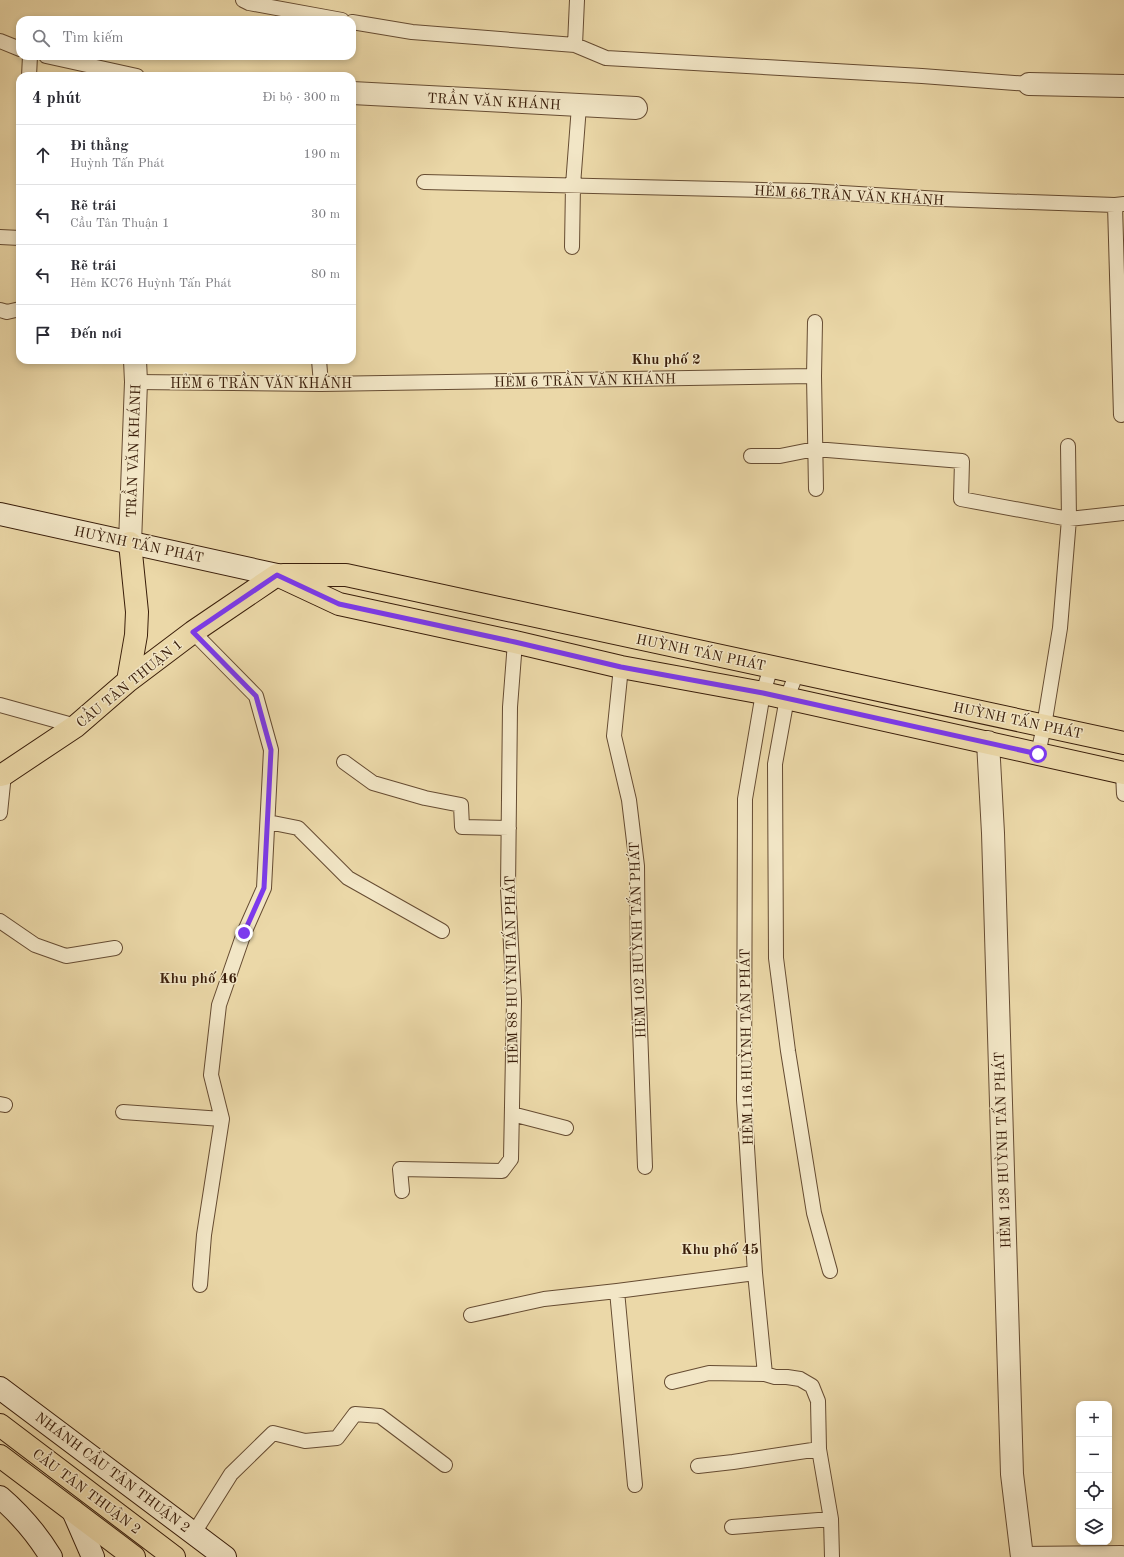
<!DOCTYPE html>
<html lang="vi">
<meta charset="utf-8">
<style>
body{margin:0;font-family:"Old Standard TT",serif;background:#f2f2f3;color:#2b2b33}
.controls{position:absolute;right:12px;bottom:12px;display:grid;overflow:hidden;border-radius:8px;box-shadow:0 2px 6px #0003}
.controls button{width:36px;height:36px;display:grid;place-items:center;padding:0;border:0;border-bottom:1px solid #e1e1e2;background:#fff;color:#2b2b33;font:20px sans-serif}
.stop{position:absolute;width:12px;height:12px;margin:-9px;border:3px solid #7c3aed;border-radius:50%;background:#fff}
.stop.end{background:#7c3aed;border-color:#fff;box-shadow:0 1px 4px #0008}
.list{margin:0;padding:0;list-style:none}
h2{display:flex;justify-content:space-between;align-items:center;height:52px;margin:0;padding:0 16px;font-size:17px}
h2 small{font-size:13px;font-weight:400;color:#7c7c81}
.list li{display:grid;grid-template-columns:26px 1fr auto;gap:12px;align-items:center;box-sizing:border-box;height:60px;padding:0 16px;border-top:1px solid #e1e1e2}
.list b{display:block;font-size:15px;white-space:nowrap}
.list p{margin:0;font-size:13px;white-space:nowrap;color:#7c7c81}
.list em{font-size:13px;font-style:normal;color:#7c7c81}
.icon{flex:none;width:22px;height:22px;fill:none;stroke:currentColor;stroke-width:2;stroke-linecap:round;stroke-linejoin:round}
.map{position:relative;flex:none;width:1124px;height:1557px;overflow:hidden}
.search{position:absolute;background:#fff;box-shadow:0 2px 6px #0003;left:16px;top:16px;width:340px;height:44px;display:flex;align-items:center;gap:10px;box-sizing:border-box;padding:0 14px;border-radius:12px;color:#7c7c81;font-size:15px}
.panel{position:absolute;background:#fff;box-shadow:0 2px 6px #0003;left:16px;top:72px;width:340px;height:292px;border-radius:12px}
.map>svg:first-child{display:block}
.lines{fill:none;stroke-linecap:round;stroke-linejoin:round}
.lane-casing{stroke:#664c32;stroke-width:16}
.street-casing{stroke:#664c32;stroke-width:24}
.secondary-casing{stroke:#3a1e0a;stroke-width:24}
.primary-casing{stroke:#3a1e0a;stroke-width:24}
.lane{stroke:#f2e6c6;stroke-width:14}
.street{stroke:#f2e6c6;stroke-width:22}
.secondary{stroke:#f2e6c6;stroke-width:22}
.primary{stroke:#ebd8a8;stroke-width:22}
.route{stroke:#7c3aed;stroke-width:5}
.labels{text-anchor:middle;stroke-width:3;stroke-linejoin:round;paint-order:stroke}
.street-label{font-size:14px;fill:#3a1e0a;stroke:#f2e6c6}
.neighbourhood-label{font-size:15px;font-weight:bold;fill:#3a1e0a;stroke:#f2e6c6}
</style>
<div class="map">
<svg width="1124" height="1557" viewBox="0 0 1124 1557">
<rect width="100%" height="100%" fill="#ebd8a8"/>
<filter id="stains"><feTurbulence type="fractalNoise" baseFrequency=".005" numOctaves="4"/><feColorMatrix values="0 0 0 0 .2 0 0 0 0 .09 0 0 0 0 .02 0 0 0 .5 -.17"/></filter>
<radialGradient id="worn" r=".72"><stop offset=".6" stop-color="#630" stop-opacity="0"/><stop offset="1" stop-color="#630" stop-opacity=".3"/></radialGradient>
<g class="lines">
<g class="lane-casing">
<path id="lane" d="M243,0L249,3L342,20
M352,22L412,32L575,45L606,58L922,76L1029,84
M0,41L20,49
M575,45L577,0
M46,56L137,76
M29,76L30,56
M424,182L809,191L941,199L1115,205L1124,204
M1115,205L1121,415
M0,237L20,238
M572,247L573,185L579,106
M0,310L7,312L20,309
M319,360L321,384
M814,376L815,322
M136,382L321,384L814,376L816,489
M751,456H780L815,449L962,461L961,499L1069,519L1124,513
M193,632L256,696L271,750L264,888L244,933L219,1005L211,1075L222,1119L204,1235L200,1285
M621,667L614,736L629,800L637,866L638,972L645,1167
M797,672L787,698L775,764L776,958L788,1051L814,1213L830,1271
M0,705L76,726
M1038,754L1044,726L1060,628L1069,519L1068,446
M344,762L373,783L425,798L461,805L462,827L509,828
M1123,773L1124,794
M0,813L4,774
M268,822L298,828L348,878L442,931
M0,921L35,945L66,956L115,948
M0,1104L5,1105
M123,1112L222,1119
M512,1114L566,1128
M402,1191L400,1169L502,1171L511,1159L514,1001L508,889L510,707L515,642
M617,1291L635,1485
M471,1315L544,1299L617,1291L755,1273
M765,1374L755,1273L744,1100L745,799L763,693L771,667
M672,1382L709,1373L765,1374L775,1377H787L800,1379L812,1386L818,1401L819,1449L831,1519L832,1557
M698,1466L733,1462L819,1449
M732,1527L831,1519
M194,1533L231,1474L273,1433L305,1441L337,1438L355,1414L380,1416L445,1465
M1021,1554L1122,1553"/>
</g>
<g class="street-casing">
<path id="street" d="M1029,84L1124,86
M352,93L636,108
M130,543L136,382L135,360
M988,742L993,833L1012,1474L1022,1557"/>
</g>
<g class="secondary-casing">
<path id="secondary" d="M0,514L277,575
M0,1388L225,1557
M0,1497C21,1515 37,1534 51,1557
M73,1511L93,1557"/>
</g>
<g class="primary-casing">
<path id="primary" d="M277,575L339,604L515,642L621,667L763,693L1124,773
M283,575H346L1124,743
M128,681L136,635L137,612L130,543
M0,775L4,774L76,726L128,681L193,632L277,575
M0,1425L174,1557
M0,1456L134,1557"/>
</g>
<use href="#lane" class="lane"/>
<use href="#street" class="street"/>
<use href="#secondary" class="secondary"/>
<use href="#primary" class="primary"/>
</g>
<g class="lines">
<path class="route" d="M244,933L264,888L271,750L256,696L193,632L277,575L339,604L515,642L621,667L763,693L1038,754"/>
</g>
<g class="labels">
<g class="street-label">
<text transform="translate(494 101) rotate(3)" y="5">TRẦN VĂN KHÁNH</text>
<text transform="translate(849 195) rotate(3)" y="5">HẺM 66 TRẦN VĂN KHÁNH</text>
<text transform="translate(585 380) rotate(-1)" y="5">HẺM 6 TRẦN VĂN KHÁNH</text>
<text x="261" y="388">HẺM 6 TRẦN VĂN KHÁNH</text>
<text transform="translate(133 451) rotate(-88)" y="5">TRẦN VĂN KHÁNH</text>
<text transform="translate(139 544) rotate(12)" y="5">HUỲNH TẤN PHÁT</text>
<text transform="translate(701 652) rotate(12)" y="5">HUỲNH TẤN PHÁT</text>
<text transform="translate(129 683) rotate(-39)" y="5">CẦU TÂN THUẬN 1</text>
<text transform="translate(1018 720) rotate(12)" y="5">HUỲNH TẤN PHÁT</text>
<text transform="translate(637 940) rotate(-92)" y="5">HẺM 102 HUỲNH TẤN PHÁT</text>
<text transform="translate(511 970) rotate(-91)" y="5">HẺM 88 HUỲNH TẤN PHÁT</text>
<text transform="translate(746 1047) rotate(-91)" y="5">HẺM 116 HUỲNH TẤN PHÁT</text>
<text transform="translate(1002 1150) rotate(-92)" y="5">HẺM 128 HUỲNH TẤN PHÁT</text>
<text transform="translate(113 1472) rotate(37)" y="5">NHÁNH CẦU TÂN THUẬN 2</text>
<text transform="translate(87 1491) rotate(37)" y="5">CẦU TÂN THUẬN 2</text>
</g>
<g class="neighbourhood-label">
<text x="666" y="364">Khu phố 2</text>
<text x="198" y="983">Khu phố 46</text>
<text x="720" y="1254">Khu phố 45</text>
</g>
</g>
<rect width="100%" height="100%" filter="url(#stains)"/>
<rect width="100%" height="100%" fill="url(#worn)"/>
</svg>
<div class="controls">
<button>+</button>
<button>−</button>
<button><svg class="icon" aria-label="locate" viewBox="0 0 24 24"><circle cx="12" cy="12" r="6"/><path d="M12 2v4M12 18v4M2 12h4M18 12h4"/></svg></button>
<button><svg class="icon" aria-label="layers" viewBox="0 0 24 24"><path d="M12 4l9 5-9 5-9-5zM3 14l9 5 9-5"/></svg></button>
</div>
<div class="stop" style="left:1038px;top:754px"></div>
<div class="stop end" style="left:244px;top:933px"></div>
<div class="search"><svg class="icon" aria-label="search" viewBox="0 0 24 24"><circle cx="10" cy="10" r="6"/><path d="M15 15l6 6"/></svg>Tìm kiếm</div>
<section class="panel">
<h2>4 phút<small>Đi bộ · 300 m</small></h2>
<ul class="list">
<li><svg class="icon" aria-label="ahead" viewBox="0 0 24 24"><path d="M12 20V5M6 11l6-6 6 6"/></svg><div><b>Đi thẳng</b><p>Huỳnh Tấn Phát</p></div><em>190 m</em></li>
<li><svg class="icon" aria-label="left" viewBox="0 0 24 24"><path d="M17 20v-9H6M10 6l-5 5 5 5"/></svg><div><b>Rẽ trái</b><p>Cầu Tân Thuận 1</p></div><em>30 m</em></li>
<li><svg class="icon" aria-label="left" viewBox="0 0 24 24"><path d="M17 20v-9H6M10 6l-5 5 5 5"/></svg><div><b>Rẽ trái</b><p>Hẻm KC76 Huỳnh Tấn Phát</p></div><em>80 m</em></li>
<li><svg class="icon" aria-label="arrive" viewBox="0 0 24 24"><path d="M6 21V4h12l-3 4 3 4H6"/></svg><div><b>Đến nơi</b></div></li>
</ul>
</section>
</div>
